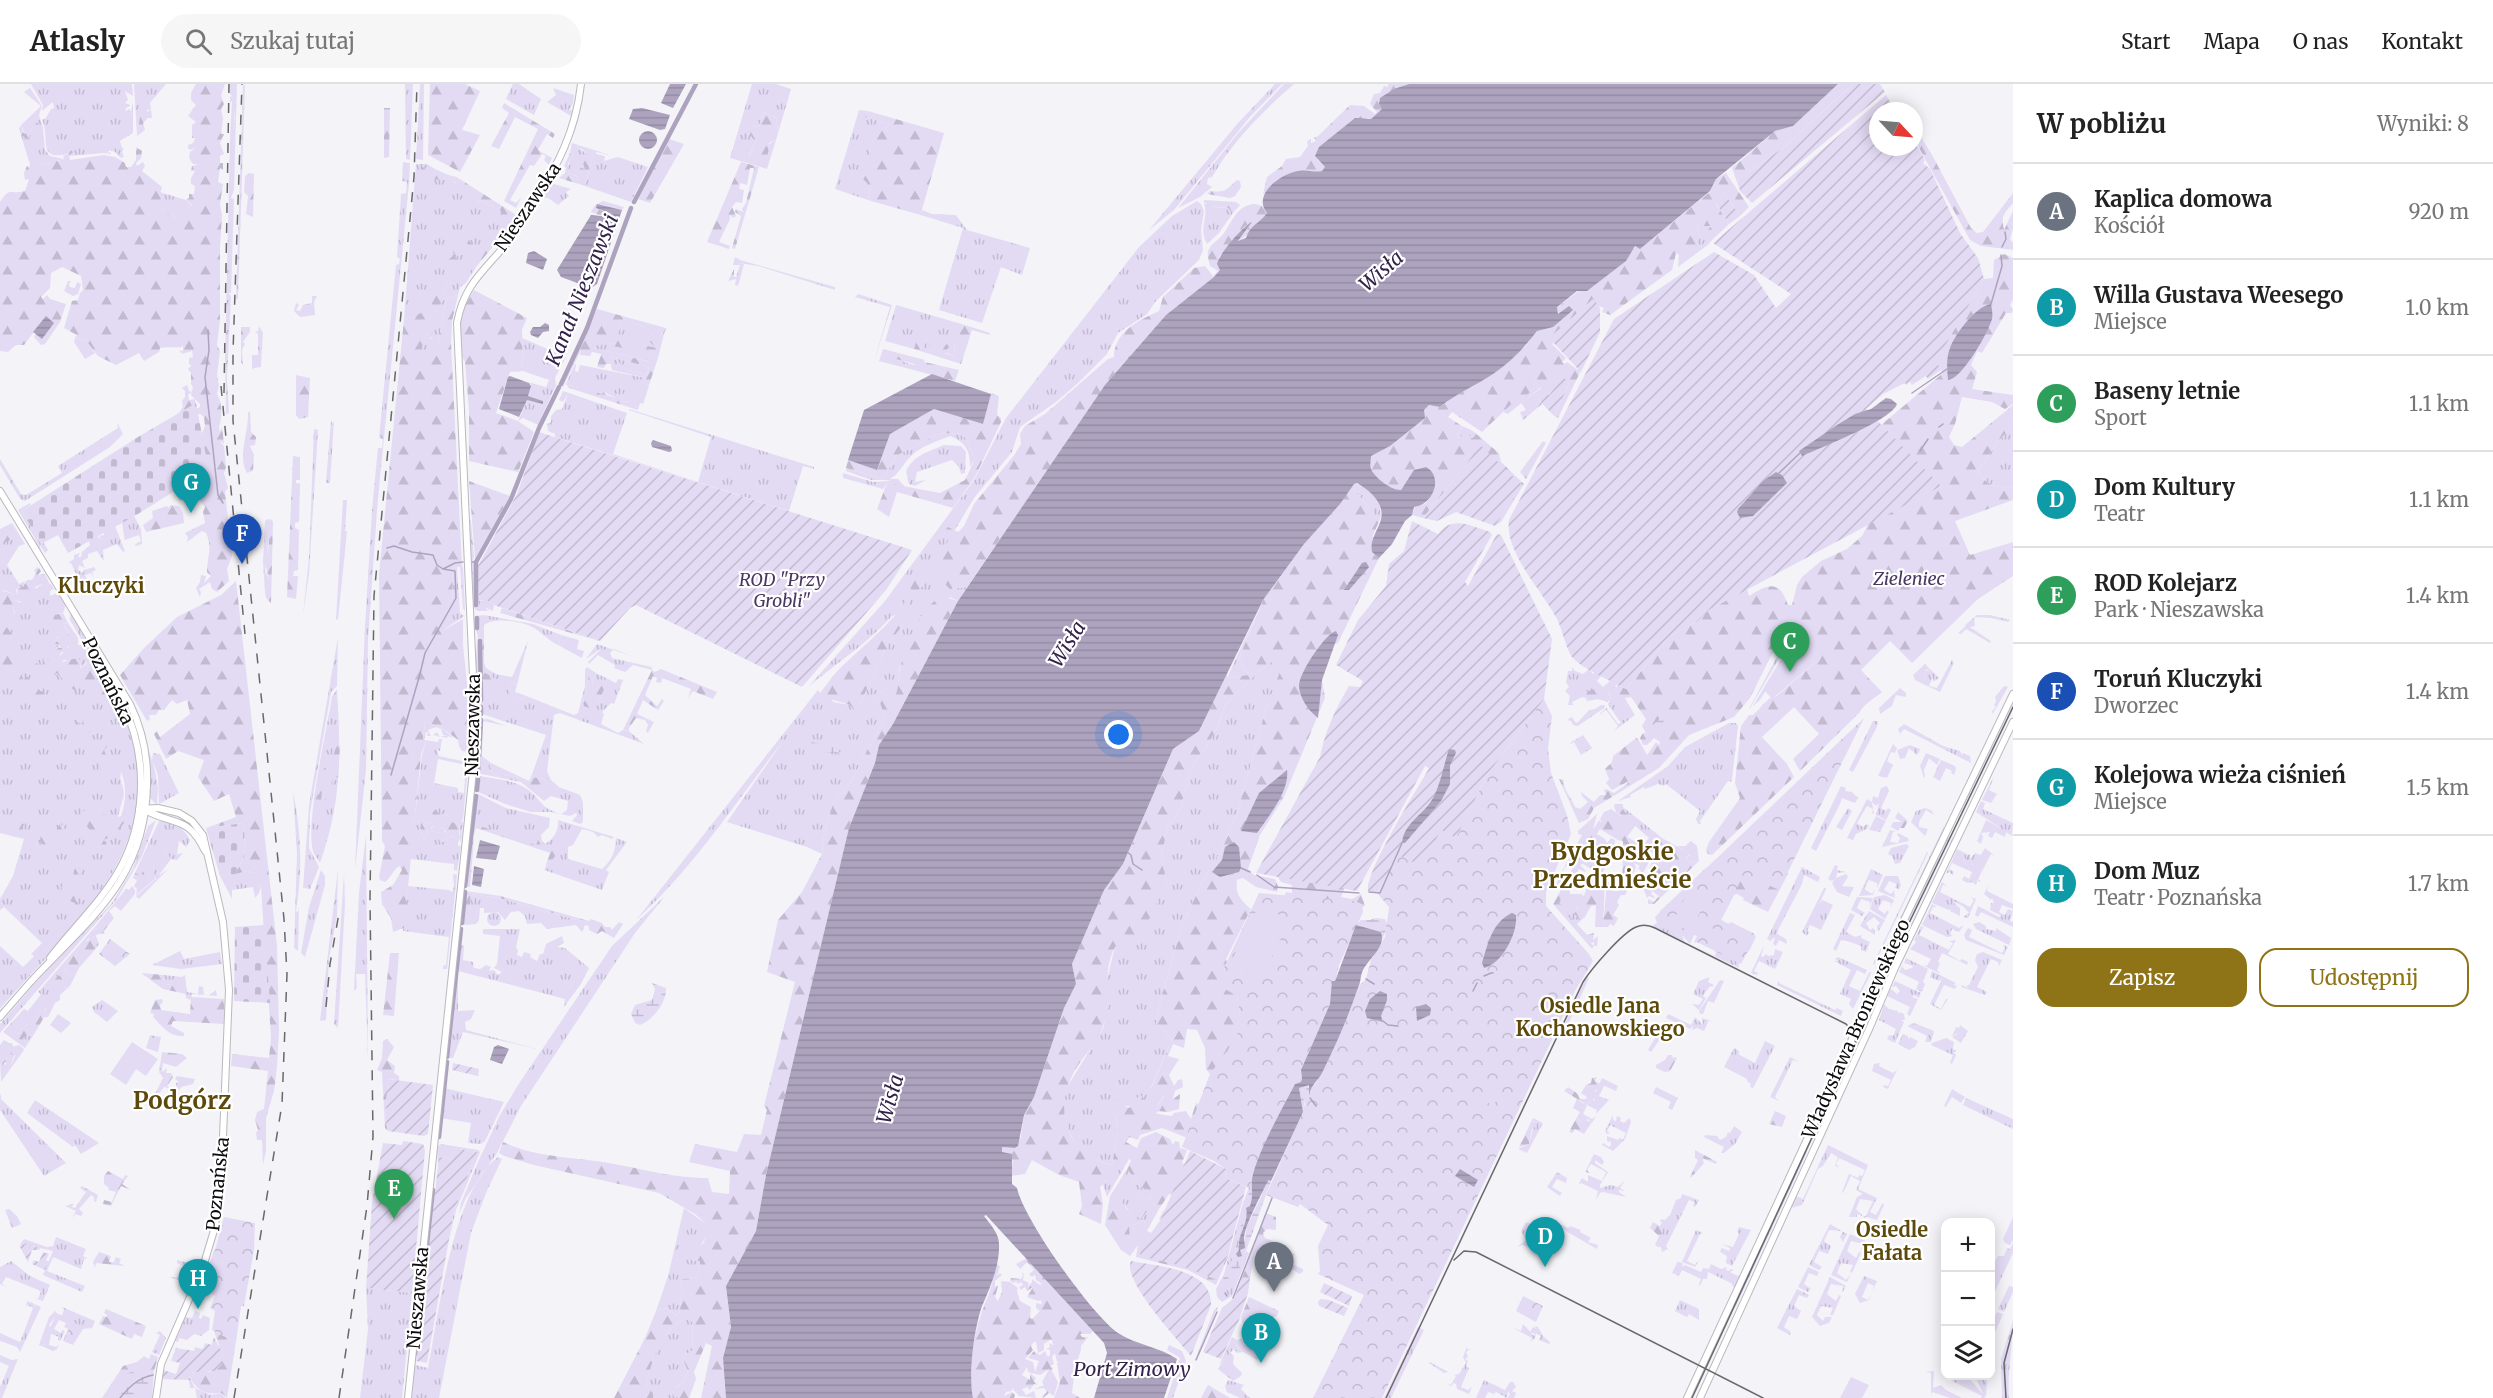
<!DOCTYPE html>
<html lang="pl">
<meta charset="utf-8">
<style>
body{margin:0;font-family:Merriweather,serif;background:#f6f6f6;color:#222}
.controls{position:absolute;right:18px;bottom:18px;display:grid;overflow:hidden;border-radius:12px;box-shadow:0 3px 15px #0003}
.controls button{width:54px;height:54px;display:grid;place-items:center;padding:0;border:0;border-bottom:2px solid #e0e0e0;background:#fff;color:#222;font:30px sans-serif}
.compass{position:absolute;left:1869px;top:18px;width:54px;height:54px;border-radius:50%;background:#fff;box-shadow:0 3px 15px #0003;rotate:116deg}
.you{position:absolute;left:1119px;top:651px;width:21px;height:21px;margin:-15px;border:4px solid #fff;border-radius:50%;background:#1a73e8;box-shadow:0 0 0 9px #1a73e833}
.badge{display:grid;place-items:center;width:39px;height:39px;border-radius:50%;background:#8e7317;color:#fff;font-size:20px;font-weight:700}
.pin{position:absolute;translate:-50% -50px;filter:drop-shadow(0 2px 3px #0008)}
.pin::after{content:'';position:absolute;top:32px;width:21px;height:18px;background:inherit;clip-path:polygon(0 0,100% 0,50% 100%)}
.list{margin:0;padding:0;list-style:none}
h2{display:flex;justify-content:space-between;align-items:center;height:78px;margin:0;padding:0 24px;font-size:26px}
h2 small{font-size:20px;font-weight:400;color:#767676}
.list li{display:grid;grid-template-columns:39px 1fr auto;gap:18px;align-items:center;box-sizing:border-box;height:96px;padding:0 24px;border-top:2px solid #e0e0e0}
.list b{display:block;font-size:22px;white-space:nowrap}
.list p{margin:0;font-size:20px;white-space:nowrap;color:#767676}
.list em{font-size:20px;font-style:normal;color:#767676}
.actions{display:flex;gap:12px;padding:18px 24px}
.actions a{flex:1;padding:14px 0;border:2px solid #8e7317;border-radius:18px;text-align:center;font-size:21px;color:#8e7317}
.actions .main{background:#8e7317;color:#fff}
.icon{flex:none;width:33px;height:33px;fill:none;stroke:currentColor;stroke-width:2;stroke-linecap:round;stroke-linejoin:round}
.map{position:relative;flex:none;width:2013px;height:1314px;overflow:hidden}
header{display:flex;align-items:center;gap:36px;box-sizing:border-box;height:84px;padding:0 30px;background:#fff;border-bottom:2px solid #e0e0e0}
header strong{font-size:28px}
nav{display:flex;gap:33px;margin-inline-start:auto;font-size:21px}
.search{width:420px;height:54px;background:#f6f6f6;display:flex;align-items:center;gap:15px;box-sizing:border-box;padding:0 21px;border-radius:33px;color:#767676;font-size:22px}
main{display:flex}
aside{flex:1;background:#fff}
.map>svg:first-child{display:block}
.grass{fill:url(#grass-tufts);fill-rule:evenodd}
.forest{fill:url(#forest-firs);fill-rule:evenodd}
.wetland{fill:url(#wetland-marsh)}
.cemetery{fill:url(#cemetery-stones)}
.park{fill:url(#park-crowns)}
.garden{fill:url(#garden-furrows)}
.pitch{fill:#e3dbf4}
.water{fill:url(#water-rules)}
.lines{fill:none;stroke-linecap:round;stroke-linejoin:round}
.stream{stroke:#ada3bf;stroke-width:1.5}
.canal{stroke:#ada3bf;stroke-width:4.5}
.major-casing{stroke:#bab9bd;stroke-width:8}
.major{stroke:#fff;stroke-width:6}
.tram{stroke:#69686b;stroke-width:1.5}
.rail{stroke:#69686b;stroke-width:1.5;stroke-dasharray:10 10;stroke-linecap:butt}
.labels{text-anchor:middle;stroke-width:4.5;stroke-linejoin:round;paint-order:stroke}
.street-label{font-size:18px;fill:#0c0b0d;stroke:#fff}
.park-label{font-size:18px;font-style:italic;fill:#473761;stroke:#fff}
.water-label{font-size:20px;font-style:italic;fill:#33234b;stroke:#fff}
.neighbourhood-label{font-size:20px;font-weight:bold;fill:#5d4a0b;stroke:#fff}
.district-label{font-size:24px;font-weight:bold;fill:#5d4a0b;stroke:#fff}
</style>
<header>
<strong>Atlasly</strong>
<div class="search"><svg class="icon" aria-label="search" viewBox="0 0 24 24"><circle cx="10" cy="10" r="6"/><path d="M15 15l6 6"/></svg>Szukaj tutaj</div>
<nav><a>Start</a><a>Mapa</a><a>O nas</a><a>Kontakt</a></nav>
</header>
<main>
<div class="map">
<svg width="2013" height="1314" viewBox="0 0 2013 1314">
<defs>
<pattern id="grass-tufts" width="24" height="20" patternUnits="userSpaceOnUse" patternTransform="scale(1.5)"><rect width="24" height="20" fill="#e3dbf4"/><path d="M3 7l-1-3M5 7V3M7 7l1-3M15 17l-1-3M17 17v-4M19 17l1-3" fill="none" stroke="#c2bbd0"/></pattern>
<pattern id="forest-firs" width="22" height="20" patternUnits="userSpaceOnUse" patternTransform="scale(1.5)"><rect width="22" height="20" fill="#e3dbf4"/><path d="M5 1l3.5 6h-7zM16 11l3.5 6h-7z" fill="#c2bbd0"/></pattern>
<pattern id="wetland-marsh" width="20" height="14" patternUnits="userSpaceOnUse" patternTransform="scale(1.5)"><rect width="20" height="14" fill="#e3dbf4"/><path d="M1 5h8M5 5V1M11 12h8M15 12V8" fill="none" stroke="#c2bbd0"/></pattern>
<pattern id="cemetery-stones" width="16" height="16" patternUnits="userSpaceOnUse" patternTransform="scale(1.5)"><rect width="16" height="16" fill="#e3dbf4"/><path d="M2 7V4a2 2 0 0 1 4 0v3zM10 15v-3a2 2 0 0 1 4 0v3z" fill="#c2bbd0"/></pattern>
<pattern id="park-crowns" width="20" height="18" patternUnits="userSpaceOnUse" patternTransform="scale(1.5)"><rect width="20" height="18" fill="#e3dbf4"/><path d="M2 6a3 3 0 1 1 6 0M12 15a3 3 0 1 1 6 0" fill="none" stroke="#c2bbd0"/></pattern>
<pattern id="garden-furrows" width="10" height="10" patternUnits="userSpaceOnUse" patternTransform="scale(1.5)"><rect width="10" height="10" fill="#e3dbf4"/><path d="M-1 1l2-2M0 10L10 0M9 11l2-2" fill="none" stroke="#c2bbd0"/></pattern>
<pattern id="water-rules" width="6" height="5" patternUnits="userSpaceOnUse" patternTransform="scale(1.5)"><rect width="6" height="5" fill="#ada3bf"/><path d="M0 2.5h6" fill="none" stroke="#948ba3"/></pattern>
</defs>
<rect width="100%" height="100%" fill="#f4f3f8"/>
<path class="grass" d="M31,0H132L133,12L125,7L128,16L125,19L130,21L125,25L126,27L129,25L131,27L133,19V49L120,57L122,64H124L122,68L124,73L121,74L115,68L110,66L107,69L110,68L111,70L104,69L69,72V66L68,70C36,77 51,55 42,36L46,34L51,25L54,24L53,18L42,27L43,21Z
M134,0H166L150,19L151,25L147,26L148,32L144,30L140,33L137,52Z
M230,0H237L234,106L231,114L234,115L231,209H228L231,212L227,295L229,329L226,330L225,273L230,55H232L235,32L232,17L230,19V12L233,13L230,10Z
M243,0L245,2L238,215H236Z
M405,0H413L410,76L406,75Z
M420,0H424L423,76L416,75Z
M513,0H519L541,15L534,31L506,15Z
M752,0H776L791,5L778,49L776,34L764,28L759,43L753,42L755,57L749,73L776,56L767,85L730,74Z
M1275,0H1282L1250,33L1174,126L1149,146L1238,39Z
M1284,0H1294C1264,26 1231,59 1212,93L1208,94L1207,100L1212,103L1200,113L1178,124L1239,48Z
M30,4L42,22L39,31L43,44L45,66L50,72L64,75L31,84L21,51L29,50L35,39L32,38L27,44L25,50L21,41L41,22L24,8Z
M553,4L574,11L573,19L569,26H572L571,32L547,18L556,11Z
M859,26L868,27L866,33L889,40L886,46L876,44L870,66L877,86L867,74L863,94L871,103L868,116L835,105Z
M572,59L578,61L577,63L587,70L585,85L572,90L578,93V96L569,93C568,85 567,78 573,73L570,69Z
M594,66L610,71L596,68V70L605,72L604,77L618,73L648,83L631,118L582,101L586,99Z
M403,78L410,79L409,100L380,394H375L378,364H382L383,355L379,354L396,181L399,180L400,175L397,173L401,110L406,109L407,98L402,97Z
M416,80H427L435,85L433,88L444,96L446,90L455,93L453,97L477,119L479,116L501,127L506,142C496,155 476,161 470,176L476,183L466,199L460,203L458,211L446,215L438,262L431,268H422V253L432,255L427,238L447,211L442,209L448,198L421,231L404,235Z
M554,98V100L571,105L566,108L569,112L558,121L548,114H542L528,135L547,102Z
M160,108L186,116L192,122L189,125L188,120H173L181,121L178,131L173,134L154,127L165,125L160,117Z
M1197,117L1201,120L1204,127L1201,146L1203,166L1199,176L1156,217L1147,230L1118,249L1107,270L1077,300L1056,318L1020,343L1012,368L974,414L955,446L949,445L944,449L948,452L950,505L967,503L958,517L950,513L920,534L899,586L898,606L895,613L887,612L881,607L874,611V614L880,619L885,633L850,699L833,719L824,752L822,770L807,763L727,738L783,657C736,718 694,783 637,835L818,606L820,609L830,596L827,602L833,618L850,621L854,626H857L888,560L903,541L899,529L892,532C868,559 837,579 809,602L885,517L974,396L1006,334L1139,163L1172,132Z
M1207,119L1214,123L1228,124L1233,129L1219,149L1207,160C1198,144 1209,134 1204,120Z
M922,126L932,130L956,131L967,146L1030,164L1022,191L1001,183L982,239L939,226L963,144L924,132L921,130Z
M1713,141L1704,149L1710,158L1709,160L1706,158L1700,163L1696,157L1701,153L1698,148L1699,142Z
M740,176L835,203V206L758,182L739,179Z
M858,210L892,221L873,281L890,223L855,213Z
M896,221L965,241L954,259L955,272L947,269L944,270L942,265H924L916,258L914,265L885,257Z
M624,235L650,245L635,260L647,267L658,264L641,261L642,257L650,258L654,250H664L658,274L652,272L651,278L593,264L594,261L603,258L613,260L621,242L619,239Z
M76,250V254L87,258L95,269L85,275L74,258Z
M522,254L566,273L555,294L556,301L538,341L523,334L518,337L527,316L543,317L528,312L531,300L528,298L546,303L549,296L523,287Z
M883,265L925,276L923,278L899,272L897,275L917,283L904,280L902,283L879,277Z
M611,273L649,283L647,291L620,284L618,278L616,282H611Z
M575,280H576L575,287L578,288L580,281L646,294L645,299L649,301L648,305L644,304L634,320L632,319L634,314L631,318L621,317L623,308L620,314L617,310L616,314L604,308L603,310L581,304L578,301L577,304L570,301L569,304L566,300Z
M1535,297L1541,303L1508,330L1503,328L1520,311L1523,314L1534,304L1533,301Z
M563,307L627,329L613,370L698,398L711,353L629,326V325L814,383V385L803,382L789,427L555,353V350L548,347L547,340L551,338V332L556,326L562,325L568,310L563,318L559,316Z
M331,336L332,340L334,337L330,399H326Z
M117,338L123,350L110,363L25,417L20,415L0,381V375L21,410L26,411L62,389L58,382L118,344Z
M1462,342C1476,347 1481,353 1491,364L1476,351L1473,354H1460L1457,351Z
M2013,342V403C1998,404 1985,402 1978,387L1999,356Z
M314,345L318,346L309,490L303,531L309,473Z
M957,349L965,353L975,375L970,383C970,367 966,358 950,352C935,358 921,362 910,373C902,381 900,389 890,395H898L906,404L887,399L883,405L843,394V389L873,398L887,397L890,396H871L846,387V384L883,395L896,372L937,350Z
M944,361L961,362L966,368L965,389L961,390L959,383L952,376L917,388L915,398L926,396L915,402L909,400L906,387C914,371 928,368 944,361Z
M1354,399L1363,402L1379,416L1381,433L1375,435C1372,421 1360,415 1351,403Z
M343,416H347L345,447H347L338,536L336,535Z
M30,419L31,421L22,427L41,460L44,459L48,466L45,469L40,461L41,470L34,454L39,461L18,426Z
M372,427H377L368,555L366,686L355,786L365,542Z
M134,432L141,445L142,460L136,462L135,460L141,457L139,451L125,456V458L122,439L115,442L125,467L123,468L117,460L103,466L104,477L97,467L88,470V474L82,477L85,484L79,481L78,486L83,489L84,486L94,483L96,486L92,488L94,494L91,489L85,491L91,505L96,502L95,496L98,505L91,508L92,511L85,499L77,503L74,499L78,494L71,479H68L74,475V471L80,469L78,473H81L82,468L90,461L89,457L96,452L101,455L99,452L104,451V448Z
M469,433L471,437L474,473L473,476L475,478L474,516L483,517L487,526L490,527H477L473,522Z
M268,435L272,436L269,437V455L265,487L270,497L265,508L263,477L265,437Z
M12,439L25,460L19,462L7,481L19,500L25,497L23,503L17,504L16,507L18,511L28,504L35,505L43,500H51L54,505L50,507V512L59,508L66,520L63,529H59L57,554L63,558L62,560L59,559L56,561L62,562L56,563L60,572L74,556L63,540L68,539L78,554V561H82L104,594L70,536V530L73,532L109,598L103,602L106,621L108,622L109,615L111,612C116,623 124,629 128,641C170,765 72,842 0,925V862L23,883L34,872L31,870L42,859L4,823L0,826V815L13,792L24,755L0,749V589L6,581L8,573L7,569L12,554L11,548L6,542L15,529L13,523L21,518L15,516V511L4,506L1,507L8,509L5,517L4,513H0V445ZM65,576L82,578L80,580L83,586V582L87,578L88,597L80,601L62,577ZM121,688C127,702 126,717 121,732L118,733C119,728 124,712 124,710C123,698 119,699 121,688Z
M452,483H457L460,529L464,532L442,547L436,542L453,519Z
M460,483H463L465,527L463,525Z
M1257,529L1239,574L1249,591L1227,594Z
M484,531L533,540L561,551L558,561C547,556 540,546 530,542C518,537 494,533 484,541L483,537L479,546L480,579H484L486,584L496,590L512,593L528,557L517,601L510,599L509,612L522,616L524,611L574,631L578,629L585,602V586L589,591L583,618L597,622L605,603L592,602L593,594L596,589L616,599L618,595L623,596L614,620L611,619L602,628L604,630L601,640L618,649L623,646L629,647L644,660L560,629L554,631L547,687L551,696L531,693L546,651L482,630L475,578L478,552L473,536L476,532Z
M1977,531H1990L2010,536L2008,538L1991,534L1974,533L1975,542L1970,543L1991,557L1990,559L1966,545L1961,550L1958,549L1966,542L1965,541Z
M338,553L337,602L331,608L310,729L309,764L319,783L310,805L303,804L309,721Z
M1792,553L1750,624L1749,625L1781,565Z
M1793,555L1795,559L1760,616L1753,622Z
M597,560L634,573L614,565L610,569L612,574L651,583V581L652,586L633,581L625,588L614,584L615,581L598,571L589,580L588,578L603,563L586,575Z
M1952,576L1954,579L1940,608L1921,599L1926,592L1925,587L1931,586L1939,594L1933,598V593L1929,602L1937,604Z
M1273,577L1282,584L1266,625L1237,730L1222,765L1201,800L1181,845L1158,926L1156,939L1172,955L1151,1004L1164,1011L1154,1028C1140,1022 1122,1021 1107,1023L1116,1031L1118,1047L1112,1081L1090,1074L1078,1064L1066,1042L1063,1021L1067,1003L1103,945L1110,912L1107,895L1116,859L1158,814L1167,797L1161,776L1167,744L1180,726L1191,684L1208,660L1218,642L1225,621L1255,591Z
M1572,583L1575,587L1583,590L1589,585L1593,590L1595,588L1602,591L1597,597L1603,603L1611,596L1617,600L1615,602L1623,611L1635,631L1614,647L1618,642L1606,626L1601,629L1604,633L1600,629L1608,623L1607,625L1618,640L1621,639L1609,622L1611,620L1608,621L1611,613C1604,602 1596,607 1585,609L1588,613L1587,619L1586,614L1582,613L1572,618L1573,621H1568L1570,612L1565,607L1569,603L1566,598L1568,587H1572Z
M2004,602L2008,603L1991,633L1993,629L1991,628L1996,623L1994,622L1996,617L1995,613Z
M337,606C341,672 342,716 320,779C318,775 315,772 313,767C305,737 327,647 332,612Z
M2013,615V621L1961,728L1959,727Z
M488,635L506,642L483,637L482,672L491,679L489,684L496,692C502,693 506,691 511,692C528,693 541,717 559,703L580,711L583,718V738L580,740L572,737L577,731L576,729L570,732L551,728H531L505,720L474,706V693L480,692C495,695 514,696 527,705C543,716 538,723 561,730L567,726L568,717L551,712L544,717L521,698L476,689L478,636Z
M425,637L442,644L453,654L448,652L447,654L433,651L437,648L440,653L447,651H443L441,645L436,643L428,646L431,652H427L428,648H426L424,656L438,658L439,655H442L440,667L437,666L439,672L462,677L465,672H470L468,689H466V681L438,675L434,699L458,704V708L464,709L465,693H467L463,735L461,738H463L461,758L457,751H460L459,739L449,738L450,733L443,730L440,733L436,725L432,729L436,738L429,737L420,744L423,754L428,750L426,743L429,739L434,740L431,744V747L440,749V744L449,745L444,747V749L448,750L445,753L440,752L438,757L443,758L449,752L454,753L456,758H458V762H461L457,787L454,786V780L410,775L422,671L426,657L423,656Z
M468,637H471L470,668L462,667L459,662L462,656L467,657Z
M1873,637H1878L1877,643L1853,688L1849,686Z
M1729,639H1736L1738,642L1732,695L1731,698L1728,697L1700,737L1701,740H1698L1696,735L1700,727L1666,700L1664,702L1658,700L1645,705L1644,703L1630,711L1631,713L1618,717L1668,682L1685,663Z
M1904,640L1943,662L1960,667L1962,671L1963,669L1970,672L1971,679L1904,645L1900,650L1898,645Z
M1583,651L1592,664L1581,671L1574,658L1571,660L1570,659Z
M1893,660L1897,664L1895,669L1891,668L1887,677L1893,681L1887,694L1878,692Z
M1910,661L1920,665L1917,671L1909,664L1905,674L1900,675L1897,666Z
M149,667L152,677L153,669L160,670L179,709L159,720L158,692L153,677L158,703L157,721L150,714Z
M1926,669L1940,675L1937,681L1929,674L1924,686L1925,693L1924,694L1920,682Z
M1941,676L1955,682L1956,685L1954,691L1951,689L1952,687L1946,684L1940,697L1933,693Z
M1994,692L1989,706L1997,710L1991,719L1982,716Z
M1841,702L1846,704L1845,707L1852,708L1858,714L1855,719L1839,713L1842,714L1840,720L1816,767L1811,764Z
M1887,702L1889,707L1881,724L1886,727L1888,724L1891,726L1886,736L1876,731L1879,719L1876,722L1872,718L1874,730L1872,729L1873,725L1867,722L1857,739L1863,743L1867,740L1869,742L1867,745L1856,750L1853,756L1847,754L1867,715L1872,718L1873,712L1878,714L1881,704Z
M293,707C301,748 303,785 296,827L298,828L299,822L298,867L294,864L297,770Z
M478,710L506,724L550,734L549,743L541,751L542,757L545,760C554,755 559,746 558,736L614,753L612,755L602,751L598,753L593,748L582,745L573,761L568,763V775L602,785C612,777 616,765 616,754L627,758L606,786L609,788L602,806L544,786L558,767L543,760L538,755L536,762L474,740L472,751L469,750L473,713Z
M1981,717L1985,719L1983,725L2013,739L2012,752L2006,748L2005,753L1995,748L1992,754L1988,752L1990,748L1981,749L1983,753L1981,760L1977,757L1986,736L2005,747L1976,728Z
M1615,720H1623V723L1662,754H1654V747L1649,754L1634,741H1637L1616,728L1614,722Z
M1848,724L1852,727L1842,746L1836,743Z
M1925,724L1931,726L1934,731L1926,726L1919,738V743L1928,745L1925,752L1911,738L1916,727Z
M156,736L142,772L117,815L0,949V940L37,897L112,819L133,784L148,742Z
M159,737C172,738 186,744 190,757L186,763L179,757L177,770L183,769L177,776L171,775L165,767L158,789L160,791L169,784L139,815L136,812L156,795L154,791L153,780L144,785L141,791L135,789Z
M1944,742V746L1877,883Z
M1890,746L1896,748H1893L1890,758L1898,759L1900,754L1897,751L1898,749L1908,754L1909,757L1882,763Z
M366,751L368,974L365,890H356L357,904L354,907L359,809Z
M1948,751L1950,752L1877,905L1875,904Z
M1953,753L1955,754L1880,906L1888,889Z
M469,755H474L470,803L464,802Z
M1691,757L1697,762L1699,777L1692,779L1686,774L1690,771L1677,762H1685Z
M1906,760L1909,762L1900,779L1895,780L1892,772L1888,770L1891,764Z
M1985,764L1995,772L1991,770L1978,795L1981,797L1979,798L1977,794L1982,786L1974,783L1969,776L1975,769L1981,771Z
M1957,765L1967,770L1966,775L1963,776L1973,790L1968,799L1962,796L1964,792L1969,795L1972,788L1952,779L1949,785L1954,788L1953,791L1949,788L1946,790Z
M1927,768L1928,769L1874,881L1873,880Z
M1835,781L1838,782L1837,786L1845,788L1837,789L1836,794L1846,790L1848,793L1842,802L1854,803L1849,813L1837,808L1832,799L1835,795L1832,797L1828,795Z
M1707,783L1694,851L1690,860L1681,850L1685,858L1652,842L1662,836L1659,828Z
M1802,783L1820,793L1818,798L1804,791L1802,800L1777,848L1779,849H1776L1786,855L1787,860L1779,856L1776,862L1773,860L1775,854H1773L1771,857L1767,855Z
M338,785L337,832L329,875L326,936L320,937Z
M1871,785L1883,791L1877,804V799L1869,796L1864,805L1872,810L1875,805L1873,811L1859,812Z
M321,786L325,792V801L305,873L301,869L309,823Z
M247,787L255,789C262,798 263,806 255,814L253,803L232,806V815L220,792Z
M344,789L345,820L338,944L334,940Z
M453,790L457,791L447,885H443V882L446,881L449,853L403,847L408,802L449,806L452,808L454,803Z
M1885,792H1898L1901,801L1899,805L1895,804L1897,800L1889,797L1884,806L1891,810L1894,806L1895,814L1878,807Z
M1942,798L1947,802L1943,801L1940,808L1970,823L1974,816L1971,813L1976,815L1968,834L1963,833L1969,829L1964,823L1955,818H1953L1960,824V832L1950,827L1951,825L1949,826L1932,819Z
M1989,801L1987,807L2013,820V825L2002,821L1999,828L2005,831L2008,825L2013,827L2010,837L2013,838V843L1981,828L1978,833L1975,831L1978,822L1999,833L2002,832L1990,826L1991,819H1994L1992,814L1991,816L1984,810Z
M1824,804L1826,805L1818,823L1822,816L1833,821L1821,846L1810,841L1807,847L1809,848L1807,852L1802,848Z
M471,810L499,814L588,839V842L585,841L582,848L576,841L547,845L541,839L527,840L525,832L519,827L511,828L505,836L498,828L484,829V824H480L479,836L476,840L463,841L459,836L468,839Z
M1885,811L1894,816L1890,824L1891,819L1883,816L1878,825L1885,830L1887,826L1889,828L1885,835L1870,825L1874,813Z
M665,812L635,849L521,1022L497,1069L466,1114L459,1130L461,1119L478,1078L500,1031L518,1001L612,862Z
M1557,813L1576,821C1578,827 1583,833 1577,838L1565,832Z
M1857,813L1873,814L1869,824L1870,818L1861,815L1857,824L1865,829L1862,832L1851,826Z
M1932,820L1937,823H1933L1930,829L1959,844L1964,841L1959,848L1952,845L1950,850L1953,852L1947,853L1922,841Z
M1869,827L1885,836L1878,848L1877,842L1880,839L1874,833L1866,839L1870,846L1873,844L1875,847V851L1860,842Z
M487 835a7 7 0 1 1 14 0a7 7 0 1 1-14 0Z
M1850,829L1855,831L1846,848L1855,853L1862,851L1861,854L1870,858L1866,868L1861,866L1862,863C1858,860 1847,857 1841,856L1836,867L1833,865Z
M1979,838L1986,842V845L1996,847V844L2011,854L2012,852L2009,861L1976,845L1973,840Z
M1921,842L1926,845L1923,844L1919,851L1949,866L1953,859L1949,857L1956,856L1948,870L1960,877L1962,875L1968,878L1967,881L1942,869L1938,878L1940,879L1937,886L1941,890L1922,881L1927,882L1931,875L1910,865L1916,858L1914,856Z
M94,844L98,845L96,852L99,860L93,868L94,853H90L66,880L67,883L63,890L58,892L64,904L70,902L60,911V916L55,919L48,933L41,934L48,921L40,928L34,942L30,939L25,942L18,950L33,952L25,964L3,948L24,925L28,927L41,910L38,908Z
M1968,844L1972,846L1969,853L2002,869L2005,864L2003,861L2008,863L2004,871L1966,856L1964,851Z
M483,845H520L516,864L518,866L517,871L522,873L524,868L531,870L530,873L537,877L540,870H543L546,860L562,852L564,859L557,863L565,864L589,884L581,900L564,923L565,915L458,887V927L475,926L471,935L465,938L466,946L537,965L463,948L453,974H447L457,863L464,861L463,876L473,878L474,884L480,885L486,881L491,883L489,887L494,886L498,891L502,888L494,884L497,880L500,852L483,850Z
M1696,854L1701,856L1738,877L1739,884L1695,863L1715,872L1716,868L1702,857L1694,859Z
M1764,861L1761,872L1763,873L1766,870L1768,872L1774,871L1775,865L1783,868L1775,885L1759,877L1754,887L1758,889L1757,891L1751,889Z
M180,867L184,875L220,868L222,880L181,885L152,881Z
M1983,868L2002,876L1999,882L1998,878L1991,875L1977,903L1987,908L1985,911L1961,903L1962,901L1969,905L1966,902L1969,901L1978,883L1975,876L1977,870Z
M1838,873L1867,886L1865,890L1857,886L1849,902L1860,907L1869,889L1872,887L1853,925L1849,920L1851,915L1840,910L1851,886L1834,877H1838L1835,875Z
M1906,874L1928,885L1923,898L1925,900L1922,908L1916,905L1919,898L1899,888L1902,882L1905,886L1912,884L1913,882L1904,879Z
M1932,887L1956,899L1954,900L1955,902L1957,901L1955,905L1944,901L1934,921L1941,925L1946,915H1948L1941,926L1930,920L1942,895L1939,897L1930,893Z
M164,891L182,893L185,891L187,908L198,910L199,902L203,903L204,911H209L216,906L217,912L192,910L191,916L186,914L184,902L165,900Z
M1586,892L1589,894L1567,943L1564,941Z
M1710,893L1708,898L1714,901L1712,903L1710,902L1703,912L1706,914L1699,926L1692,920L1699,921L1703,915L1693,910L1699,897Z
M1720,896L1724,897L1714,919L1708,917L1703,930H1700L1699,927Z
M1779,896V899L1835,926L1837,924L1843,927L1841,932L1777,901Z
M1895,897L1921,909L1919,914L1914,911L1912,913L1918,915L1910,932L1907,930L1910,923L1887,912L1891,905L1897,910L1900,907L1896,902L1892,903Z
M102,916L118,927L107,938L94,928L92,923Z
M1884,920L1889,925L1898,927V930L1900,928L1904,930L1905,936H1901L1904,938L1895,959L1887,955L1889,951L1893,952L1896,945L1879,936Z
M58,930L71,939L61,949L50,941Z
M1668,930L1691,941L1695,933L1703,941L1702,934L1714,938L1709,936L1704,947L1697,944L1692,946L1693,941L1690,945L1666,934Z
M1665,937L1667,938L1662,946L1665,948L1651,968L1648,966Z
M1914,939L1934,947L1931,958H1925L1927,952L1907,942Z
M1960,941L1968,947L1961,959L1952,953L1963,947L1952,952L1956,943L1959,944Z
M1903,950L1908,952V955L1910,953L1918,957L1915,963L1909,966L1898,960Z
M1946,954L1954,958L1953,965L1956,967L1953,969L1956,971L1952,980L1950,979L1953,971L1931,961L1932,959Z
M1765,957L1775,962L1753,1004L1750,1003L1751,1000L1747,997V995L1724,983L1734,964L1739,967L1738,970L1755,979Z
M9,959H12L13,963L15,962L9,975L1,977L5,981H11L15,972L23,964L24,966L1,998L0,973Z
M1790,973L1800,978L1793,976L1775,1013L1779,1017L1770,1013Z
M1880,979L1879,982L1893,989L1897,986L1888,1005L1883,1003L1884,1001L1888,1002L1891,996L1872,987L1874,980Z
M1602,994L1618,1002L1616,1007L1600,1000L1604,1002L1599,1012L1609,1016L1596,1030L1597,1026L1587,1021L1583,1030L1592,1035L1596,1032L1592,1039L1588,1035L1581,1039L1577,1033L1580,1028L1573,1024L1577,1015L1587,1022C1588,1019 1592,1018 1595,1016L1593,1014Z
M1656,1003L1678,1014L1672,1026L1668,1024L1671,1018L1653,1009Z
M444,1004L504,1018L485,1057L481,1060L468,1059L471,1039L441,1034Z
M1952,1005L1965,1013L1961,1019L1952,1013L1946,1023L1944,1022Z
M1,1010V1015L66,1079L44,1092L0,1026V1012Z
M1966,1014L2013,1035V1045L1963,1021Z
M35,1016L99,1059L81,1070L75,1061L73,1063L27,1029Z
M1613,1031V1036L1616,1037L1617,1032L1621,1034L1620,1037L1624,1039L1629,1034L1631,1038L1625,1055L1613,1067L1602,1061L1603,1059L1609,1063L1611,1061V1058L1607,1057V1052L1618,1056L1619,1054L1623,1055L1626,1049L1610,1041L1607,1047L1610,1049L1607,1050L1605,1047Z
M1533,1034L1543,1039L1527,1069L1518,1065L1529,1060L1535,1038L1532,1036Z
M1734,1042L1742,1048L1735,1060L1724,1069H1721L1724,1063L1704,1053L1705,1051L1717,1052L1720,1056L1726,1053L1728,1048L1730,1049Z
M441,1060L478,1066L480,1068L456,1126L448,1161L454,1127L477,1068L454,1064L452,1075L440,1073L438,1082L437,1063Z
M1828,1061L1868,1081L1858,1105L1877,1114L1870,1128L1876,1131L1882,1120L1884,1121L1877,1136L1857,1130V1133H1849L1857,1113L1863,1110L1856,1106L1860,1097L1851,1092L1843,1109L1842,1108L1849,1090L1858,1094L1859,1091L1862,1092L1865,1086L1839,1074L1836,1080L1839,1083L1835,1082L1838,1073L1831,1069L1823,1082L1818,1085L1802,1121L1791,1124L1796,1112L1803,1115ZM1860,1115L1873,1117L1865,1134L1856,1125Z
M1806,1067L1807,1068L1736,1222L1735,1221Z
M1594,1070L1601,1073L1604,1078L1602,1081L1595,1076V1079L1608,1088L1600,1101V1104L1611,1101L1618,1103L1623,1098L1625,1099H1623L1620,1104L1625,1107L1619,1106V1108L1626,1113L1603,1108L1600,1109L1596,1116L1598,1107L1581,1099L1578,1101L1582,1094L1588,1098V1091L1602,1097L1606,1088L1591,1080L1587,1086L1590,1089L1585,1088Z
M498,1073L502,1075L486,1109L471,1149L439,1314H409L415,1281L428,1284C439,1229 452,1107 498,1073Z
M1127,1073L1129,1075L1107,1113L1103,1101Z
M1257,1082L1233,1174L1223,1198L1237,1192L1246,1167L1249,1169L1232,1212L1222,1218L1217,1213L1216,1205L1224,1190L1243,1119Z
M1127,1085L1141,1103L1149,1106L1138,1111L1128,1104L1119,1112H1110Z
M1557,1088L1567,1094L1566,1099L1557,1095L1552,1103L1562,1109L1560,1112L1547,1103Z
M1128,1106L1142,1118L1151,1111L1150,1117L1159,1125L1147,1147L1144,1136L1132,1142L1140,1149L1130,1155L1129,1138L1136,1132L1142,1134L1145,1128L1140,1133L1133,1130L1121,1118Z
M1682,1110L1699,1116L1695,1123L1693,1122L1694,1118L1689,1116L1666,1162L1668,1165L1662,1168L1661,1163H1658L1663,1138H1660L1661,1135L1665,1136L1670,1131L1676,1116L1681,1114Z
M684,1124L706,1140V1153L691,1176L700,1177L699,1190L694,1194L682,1195L680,1228L676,1231L666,1224L656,1227L668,1192Z
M2013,1133V1156L2010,1161L2005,1159L2003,1155Z
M1526,1138L1542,1145L1541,1149L1531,1144L1526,1158L1528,1163L1522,1161L1517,1163L1526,1156L1521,1147Z
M1559,1139L1568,1144L1570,1142L1581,1146L1580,1148L1591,1154L1588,1158L1598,1161L1597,1165L1559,1143L1554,1148Z
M1830,1140L1847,1150L1843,1158L1840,1153L1843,1147L1829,1146L1824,1157L1831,1162L1828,1170L1819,1167L1814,1178L1822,1183L1819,1186L1809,1181Z
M1739,1143L1751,1146L1732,1182L1726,1179L1727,1172L1720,1168L1722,1164L1729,1167L1730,1164L1722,1160L1733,1163L1739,1150L1737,1147Z
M1696,1146L1703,1149L1700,1150L1687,1177L1695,1181L1699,1176L1695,1183L1682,1178Z
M1850,1150L1866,1157L1861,1167L1863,1160L1851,1157L1847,1167L1856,1174L1859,1168L1861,1169L1852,1189L1850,1188L1853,1181L1841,1179L1837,1189L1846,1196L1851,1190L1847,1198L1831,1191Z
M56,1153L86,1165L83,1172L87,1174L84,1175L81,1185L53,1173L47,1187L85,1202L82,1208L43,1191L53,1167L22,1160L19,1162L24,1155L47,1163L53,1162Z
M2013,1159V1169L1991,1216V1185L1998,1172H2004L2007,1164L2010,1165Z
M1283,1161L1286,1162L1284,1167L1295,1170L1291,1180L1278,1174Z
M177,1176L193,1180L188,1199L169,1193L184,1194L187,1184L177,1179Z
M11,1177L30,1192L50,1201L43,1217L33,1214L38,1215L41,1207L6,1193L2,1200L8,1204L0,1200V1183Z
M1676,1178L1683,1179L1682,1183L1685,1181L1701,1188L1703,1184L1709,1185L1711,1180L1721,1185L1727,1183L1726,1186L1729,1187L1731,1185L1734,1186L1730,1188L1738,1192L1741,1190L1734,1204L1731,1199L1708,1188L1707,1195H1703L1701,1200L1698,1202L1701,1195L1682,1186L1679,1192L1672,1189L1677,1179Z
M1808,1183L1819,1188L1817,1192L1809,1189L1804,1200L1811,1205L1808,1208L1798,1203Z
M1864,1192L1877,1197L1872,1208L1874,1202L1868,1199L1862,1213L1868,1216L1871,1210L1869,1216L1860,1219L1855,1210Z
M1830,1193L1846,1202L1842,1209L1843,1202L1831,1200L1827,1210L1836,1217L1839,1211L1841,1212L1833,1231H1830L1833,1224L1821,1222L1817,1231L1823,1237L1825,1233H1832L1829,1239L1820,1242L1812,1233Z
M2009,1202L2013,1203V1208L2004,1228L1998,1225Z
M366,1204L412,1209L402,1314H360L368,1245Z
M1797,1205L1809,1211L1807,1214L1799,1211L1794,1222L1801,1227L1797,1235L1789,1232L1784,1243L1791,1248L1790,1251L1777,1244Z
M1680,1216L1699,1225V1236L1689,1230L1687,1233L1675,1227Z
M27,1217L33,1219L36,1226L34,1220L41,1223L20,1268L17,1263L0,1257V1249L20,1258L33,1224L27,1221L26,1224Z
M62,1223L95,1237L92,1244L83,1245L73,1261L63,1257L68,1245L64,1243L66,1239L59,1236L54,1245L61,1249L62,1246L65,1247L60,1257L58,1256L59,1253L51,1250L49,1261L56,1263L59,1260L57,1265L53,1267L44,1263L43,1256L56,1232L58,1230L62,1231L64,1226Z
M1218,1223L1197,1276H1195L1214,1226Z
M195,1227L200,1229L199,1234L201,1235L203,1231L210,1234L209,1246L201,1252L194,1250L187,1256L179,1254L178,1258L175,1257L185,1233L192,1234Z
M1997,1228L2003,1230L1993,1253L1991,1252V1239Z
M689,1234L692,1238L693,1266L682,1273L688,1287L684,1298L675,1304L673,1311L679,1314H653L646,1305C649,1280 662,1241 689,1234Z
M2013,1236C2013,1263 2007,1288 2009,1314H2002L2001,1275Z
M1523,1240L1534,1252L1535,1250L1530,1248L1533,1243L1537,1245L1534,1242L1538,1243L1543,1252L1550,1258L1549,1260L1539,1256L1541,1252L1536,1249L1535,1254L1530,1258L1532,1254L1511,1243L1521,1247Z
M1418,1243L1424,1246L1391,1314H1384Z
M160,1247L166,1254L159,1271L152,1268L160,1251L156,1249Z
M1232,1253L1237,1256L1236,1261L1243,1268L1237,1269L1234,1265L1230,1269L1234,1272L1233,1280L1238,1285L1234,1286L1224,1275L1219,1281Z
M1169,1261L1182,1267L1186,1277L1173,1314H1167L1180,1274L1167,1266Z
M1467,1262V1265L1474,1266L1470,1265L1466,1268L1468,1273L1465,1275L1468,1277L1466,1282L1469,1284L1461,1303L1468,1306L1472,1303L1469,1310L1457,1305L1456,1300L1454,1299L1451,1302L1447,1300L1451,1301L1456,1292L1448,1288L1444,1289L1429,1279L1430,1278L1454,1291L1459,1290L1466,1279L1463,1273Z
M0,1271L12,1276L18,1275L2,1314H0V1303L9,1282L0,1278Z
M1934,1287L1933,1304L1941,1301L1946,1306L1962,1314H1950L1932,1308L1931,1312V1289L1925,1288Z
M1964,1292H1967L1983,1310L1975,1292H1987L1986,1313L1984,1311L1985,1314H1981L1982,1312L1952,1297Z
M1228,1296L1244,1301L1241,1305L1250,1314H1240L1227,1308L1225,1302Z
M1484,1296L1505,1306L1510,1298H1513L1516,1303L1512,1307L1516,1309L1514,1314H1508L1510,1310L1508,1307L1507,1314L1496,1308L1494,1310L1488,1308L1485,1314H1476Z
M195,1304L211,1311L222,1309L225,1314H197Z"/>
<path class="forest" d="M196,0H225L221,11L224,20L221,25L223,34L221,50H224L220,59L224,70L220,72V79H223V86L220,84L218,98L223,100L220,120L222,131L220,164V236L217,261L220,267L217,291L219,301L217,310C223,319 222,335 219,343L220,348L222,343L224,360L221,357V359L224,362L226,383L224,389L228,404L225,408L232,472L227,485L229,497L217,508L212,505L210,498L199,505L201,508L200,513L196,504L200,498L201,491L206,492L204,499L211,492L207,488C207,473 213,464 206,449L202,447L187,458L188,453L185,449L205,439L203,428L205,423L199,415L200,405L196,391L195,397L182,406L185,413L189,407L190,414L179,417L177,411H181L180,407L174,409L194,395L201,351L205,342L204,333L200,330L177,332L183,323L182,317L185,313V307L182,304L187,301L189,307L192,308L188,311L189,316L195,315L196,325L200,323V320L191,311L193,303L191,300V289L188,285L191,282V280L189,281V274L193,273L192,267L182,270L179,266L183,267V262C179,265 167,262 160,264L159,268L144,277L139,269L116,281L98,272L87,258L76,254L77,251L64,244L72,217L78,216L80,209L83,206L81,192L62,183L51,189L50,204L41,213L43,215L47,211L50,215L66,220L60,238L45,260L41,261L34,253L46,232L24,261H16L8,268L0,267V118C10,102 10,111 25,107L29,95L25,96L24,89L27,82L31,83L34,75L38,82L50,79L53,76L58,77L64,75L63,72L68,70L69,65L73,68L69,72L70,76L104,71L115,73L125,79L126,83H131L136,76V63L142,67L141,74L136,79L137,82L143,78L145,82L142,87L162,103L160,110L162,112L160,117L166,123L165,125L155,127L162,129L166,128L173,134L177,132L180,121L168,120L171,116L188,120L189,125L192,121L186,116L189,114V110H194L195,102L191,100V94L195,87H191L192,82L199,80H193L189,74L190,68L196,63L190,66L188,64V61L193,59L195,54H192V41L196,38L188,32L196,21L191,16V9Z
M430,0H465L480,7L462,46L480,51L460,88L428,71Z
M1388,0H1409L1387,9L1382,25L1371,35L1367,34L1317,75L1326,84L1322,87L1263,110L1267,93L1282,82L1286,75L1300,73L1308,62L1307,57L1311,55V59L1316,57L1314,53H1317L1350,21L1364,22L1375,30L1377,28L1370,20L1374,10L1380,9L1384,2L1388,3Z
M1838,0H1853L1783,64L1737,96L1740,107L1732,84L1775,47L1793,42Z
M232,17L235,19L233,54L231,55H230Z
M504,19L555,50L553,54L547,50L538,66L552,74L549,81L544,76L546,72L542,70L534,82L530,81L510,116L516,119L521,114L516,124L504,117L538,45L515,33L499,65L491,62L509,29L502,24Z
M384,24H390L389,73L384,74Z
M151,25L152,34H148L143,39L145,46L137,52L140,33L145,27L147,28Z
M868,27L944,49L921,129L924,132L868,116L871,103L862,94L867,73L876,84L870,66L876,43L886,46L889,40L865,33Z
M764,28L776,34L778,49L776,56L769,59L767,74H749L755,57L750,51L752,42L759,43Z
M31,35L32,38L38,39L41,46L38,47L34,42L31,46L29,56L21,51L19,44L21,41L23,48L25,50L28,37Z
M1914,42L1931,69L1971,144L1977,149L1983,148L2013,109V119C2003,131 2001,131 2004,146L2013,127V144L2010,155L2013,159V166L1981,162L1970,156L1914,55Z
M669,55L684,60L650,119L638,115Z
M578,61L594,66L586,99L582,101L559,94L565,89L566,84L564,82L570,69L573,73L568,79L569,93L578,96V93L571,89L577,83L585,85L583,79L587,70L582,65L577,64Z
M741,78L759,83L735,165L732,164L741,132L735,128L736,125L743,128L742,125L746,119L754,84H750L747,101L740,99L739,105L744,106L742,119L736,118L732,123L736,132L733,134L730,131V135L719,158L730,162L729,165L707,158Z
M422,83L433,88L435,85L446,90L444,96L426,95L421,86Z
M249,89L254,90L253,133L246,130L248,112L244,108L245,92Z
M1726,89L1749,123L1740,132L1724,109L1716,120L1729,140L1710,158L1703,149L1712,142H1699L1698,148L1701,153L1696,157L1700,163L1706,158L1709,160L1678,183L1679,171L1676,169L1672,186L1610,231L1602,228L1604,224L1599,222L1590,249L1598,252L1589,270L1563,251L1552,260L1566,274L1562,278L1565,280L1567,278L1578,286L1581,272L1587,274L1558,334L1554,332L1569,300L1555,305L1548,311L1545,308L1538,315L1542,320L1523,336L1520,328L1526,326L1521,319L1541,304L1535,297L1533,301L1535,304L1523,314L1520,312L1482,348L1452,328L1448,333L1462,342L1457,351L1460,354L1464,348L1473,354L1476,350L1499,369L1501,378L1524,400L1501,438L1495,442L1521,401L1480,362C1462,387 1442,410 1423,434L1412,431L1415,423L1425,420L1431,411L1407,397L1401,406C1391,406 1377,395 1372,387C1369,382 1371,378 1370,372L1390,362L1429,321L1440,323L1525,263L1537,247L1547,243L1558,230L1557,223L1628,171L1636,162L1641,164L1710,108L1716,95Z
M455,92L518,132L476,183L469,176L473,169L467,159L469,156L476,167L489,147L499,151L505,142L500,135L501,127L479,116L477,119L453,107L456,99L453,97Z
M1237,96L1240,97L1241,103L1235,112L1230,114L1207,110L1210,107C1227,109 1226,105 1237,96Z
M1204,116L1236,118L1240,121L1233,129L1228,124L1209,122L1207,119H1204Z
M603,117L624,123L622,126L599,120H597L600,126L609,128L610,131L607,134L591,128L595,121Z
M1255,120L1262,122L1267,129C1262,136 1245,154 1238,158L1252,138L1244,143L1219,173L1220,186L1214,193L1166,231L1107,299L967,503L950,505L937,492L934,477L948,457L944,448L948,443L958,448L964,442L974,420L1015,370L1021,360L1020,350L1025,342L1045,330L1108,275L1114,273C1114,248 1139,236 1159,227L1163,213L1194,184L1205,182L1213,192L1218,187L1210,182C1209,177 1207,172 1208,167C1211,159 1219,156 1224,149C1233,136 1237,121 1255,120Z
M459,161L464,170L455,173L462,180L453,185L447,177L454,171L452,165Z
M2004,170L2013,174V216L2010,221L2013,225L2012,229H2006L1982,269L1977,267L1971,281L1977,288L1972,305L2013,311V320L2005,325L1992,318L1962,313L1955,340L1949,353L1954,361L1962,363L2013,321V342L1999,356L1978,387C1985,402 1998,404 2013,403V416L1955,437L1970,471L2013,458V492L1978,515L1912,579L1890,557L1861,586L1882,608C1875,614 1864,620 1860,628L1800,687L1793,675L1819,650L1794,623L1762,653L1787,680L1794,693L1712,771L1708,770L1706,766L1709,758L1740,714L1735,699L1741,642L1749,631H1753L1762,622L1760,623L1770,614L1777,612L1820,574L1803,553L1795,559L1793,555L1798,548L1779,556L1750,614L1734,633L1689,651L1659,684L1594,724L1588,735L1579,739L1559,695L1564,696C1562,704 1572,714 1575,723L1580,725L1588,718L1582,712L1581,708L1594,718L1600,711H1606L1604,706L1606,705L1614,709L1628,699L1629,697L1612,706L1606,699L1609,695L1605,685L1612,678L1613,672L1636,654L1633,651L1638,655L1647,671L1656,658L1659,661L1660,658L1654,654L1647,661H1643L1640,654L1643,649H1646L1642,642L1646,635L1631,613L1625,614L1616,608L1617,600L1626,605L1670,552L1698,537L1707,527L1747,505L1749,512C1768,500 1779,495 1788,521H1792L1797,501L1802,493L1821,477L1847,465L1862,452L1868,440L1940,402L1881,341L1943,289L1935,277L1984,195L1993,194L1994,176Z
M735,173L740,176V179L744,180L738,202L735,201L736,195L728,197L734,185V193H736L740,181H733Z
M444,195L448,198L442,209L448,210L427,238L433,246L431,255L422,253V267L431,268V262H438L446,215L458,211L452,237L451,258L462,483H452L453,519L437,542L442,547L463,535V561L471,637L468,638V657L462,656L459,662L458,656L442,644L425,637L423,655L426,657L421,671L404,844L393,848L391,834L382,820L381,808L393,801L402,786L399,782C392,787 391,794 385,798L380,796L379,793L385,762L382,757L379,490L404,235C421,231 429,227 431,209L440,206Z
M68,197H71L69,200L70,203L75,204L77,198L81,200L78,210L73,212L64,207Z
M474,206L527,234L522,246L523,287L510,288L496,329L518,337L534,348L518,388L469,377V326L465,278L460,269L459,247L463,225Z
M312,212H317L314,218L315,231L300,233L294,227L296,219L299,221L296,226L300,227L303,221L312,219Z
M597,225L666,244L664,250L661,249L662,253L654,250L653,253L657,252L660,256L654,262L650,258H642V261L658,264L657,268L647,267L641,274L637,267L613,262V260L603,258L601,262L595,261L594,264L650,278L652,272L658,274L649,301L645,299L646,294L612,286L611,282H616L618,278L621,280V284L647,291L649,283L611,273L612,280H606L604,284L597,283L601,270L592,268L590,272L580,271L581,266L563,303L559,300ZM624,235L649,245H650L635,253V259L616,255L621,242L619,239Z
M965,241L990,249L989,251L972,246L961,280L914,265L916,258L921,252H926L928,255L923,263L924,265L932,260L939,265L947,260L949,263L944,269L955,272L954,258Z
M259,242L263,249L261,280V283L254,284L252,286V271H258V250L255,248L258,247Z
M241,243H250V248L243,258L245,260L242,266L243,281L241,278Z
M899,272L959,286L955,297L902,283L904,280L917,281L896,275Z
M296,291L310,294L308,333L299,335L296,331Z
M588,295L583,304L602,310L604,308L605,310L615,314L616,309L620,313L623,308L621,317L631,318L632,314H634V320L644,303L648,305L643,320L640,319L638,326L569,304L570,301L578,303L576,299L578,296L581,304Z
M991,309L999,312L997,331L1001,334V338L975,393L953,424L897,408L889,433L877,425L887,399L940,409L965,396L975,375L965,353L957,349L937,350L896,372L883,395L846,384L848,376L877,386L890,350L934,325L983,340Z
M250,327L251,348L256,353L255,361L250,362L254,371L253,387L247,389C237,373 249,347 248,329Z
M1543,357L1546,359L1526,395L1520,388Z
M293,372L300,373V396H296V399L300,400L299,438L295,439V444L299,446L298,486L294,487L293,492H298L296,515L287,513Z
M375,394H380L377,427H372Z
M469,397L510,412L475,475Z
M1351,403C1360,415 1372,421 1375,435L1381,433L1373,451L1372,468L1379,474L1338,559L1323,564L1322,596L1325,614L1284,713L1260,751L1248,785L1254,791L1275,795L1278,802L1277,808L1256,803L1243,794L1237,796C1235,810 1241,817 1251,825L1226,875L1237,912L1240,931L1286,808L1292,809V801L1281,798L1276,790L1345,803L1341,813L1352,815L1361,810L1365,822L1352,826L1190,1055L1162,1044L1140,1051L1138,1056L1129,1053L1126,1058L1137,1064L1141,1054L1156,1048L1170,1055L1173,1061L1175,1057L1179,1058L1180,1064L1187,1066L1182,1079L1197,1086L1191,1118L1169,1110L1159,1125L1150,1117L1151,1112L1142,1118L1128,1107L1122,1118L1127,1125L1140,1132L1142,1126L1144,1128L1147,1125L1148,1126L1141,1135L1136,1132L1133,1140L1129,1139L1130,1155L1139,1149L1132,1142L1144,1136L1147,1147L1171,1158L1167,1138L1159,1135L1164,1126L1232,1154L1228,1173L1216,1201L1188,1186L1136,1173L1138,1161L1130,1172L1121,1166L1105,1141L1110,1112L1116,1110L1119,1112L1128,1103L1138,1111L1148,1106L1141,1103L1127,1085L1131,1076L1127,1074L1116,1089L1100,1103L1103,1120L1101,1140L1079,1130L1082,1122L1079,1098L1059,1091L1032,1076L1025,1090L1011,1092L1013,1076L1002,1068V1063L1015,1064L1021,1053L1024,1031L1034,1013L1064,924L1076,900L1072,880L1104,806L1123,780L1173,665L1199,647L1227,589V594L1249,591L1239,574L1263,516L1304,460ZM1273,577L1281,585L1266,625L1237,730L1222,765L1201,800L1181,845L1158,926L1156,939L1172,955L1151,1005L1164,1012L1154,1028L1146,1024L1149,1019L1140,1011L1129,1024L1122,1021L1130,1014L1128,1008L1106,1023L1116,1031L1118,1047L1112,1081C1094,1077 1082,1070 1072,1054C1058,1028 1064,1000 1081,977C1090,965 1099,957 1103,942C1106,933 1111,921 1110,911C1110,906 1108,902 1108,897C1106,885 1112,863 1121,855H1134L1145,844L1167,797L1161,776L1167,744L1180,726L1191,684L1208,660L1218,642L1225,621L1255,591ZM1187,945L1197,946L1205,964L1206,985L1210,990L1219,982L1204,1022L1196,1019L1191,1035L1186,1027L1174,1029L1172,1032L1156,1030L1158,1027L1168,1028L1179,1025L1180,1010L1173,1015L1175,1007L1183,1003L1182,995L1178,996L1174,1002L1169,991L1179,975L1168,972L1173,960L1184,964Z
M170,421L179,422L183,429L184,439L146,448L143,441L153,434L152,427L167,422L169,424Z
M272,436L273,438L271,519L266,514L265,508L270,497C261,472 269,477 269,455C269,449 267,444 269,437Z
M9,446L16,453L4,459L1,457L0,452Z
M923,482H926L927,485L921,493L923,502L909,514L910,521L905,529L903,541L888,560L857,626H854L850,621L827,614L825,610C826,606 827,600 830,596C845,574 914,527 911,499Z
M38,483L41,487L38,491L45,490L50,501L43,500L35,503L37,509L34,510L28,504L22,512L18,511L17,504L23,503L27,496H32L36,489L34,486Z
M236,497L277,862L279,946L277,983L274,1007L266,1034V1067L263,1081L262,1056H257L256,1049L258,1046L255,1036L257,1028L264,1025L268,987L231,982L232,970L269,974L271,954L261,803L255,789L247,787L235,790L245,771L244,739L206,744L236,733L229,710L214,717L198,693L204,676L178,667L166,675L154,650L157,647L160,653L190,630L187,616L177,620L172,616L164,626H159L156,631H149L150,635L147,637L120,591L144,564L177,533L221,511Z
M2,506L15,511V516L22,520L19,525L13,523L16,536L6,542L12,550L11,564L7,569L11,574L12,570L19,567L14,586L16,587L20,578L24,581L37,579L40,582L38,585L31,583L28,587H23L21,595L15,598L7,595L13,591L7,587V582L5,588L0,589V513L4,512L5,516L7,509H2Z
M477,508L494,521L493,527L484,523L482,516H479V523L475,522Z
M942,512L958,517L893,640L879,661L875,679L849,744L766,1091L756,1147L726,1202L731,1243L723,1274L726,1314H701L712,1262L706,1259L694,1288L696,1295L689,1314H679L673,1311L674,1305L684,1298L688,1287L682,1273L693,1266L692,1238L689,1234C662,1241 650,1280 646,1304L653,1306V1314H614L645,1254L656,1227L666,1224L676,1231L680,1228L682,1195L694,1194L699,1190L700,1177L690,1176L694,1163L703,1160L706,1153V1140L695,1130L659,1109L534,1081L504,1072L499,1069L503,1058C534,1073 570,1073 603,1078C641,1084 669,1094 708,1094L712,1108L729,1110L730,1087L689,1078L695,1060L737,1068L744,1050L761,1051L767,1026L764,1022L795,898L767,888L778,836L802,808L822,770L824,752L833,719L850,699L885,633L880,619L874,614V611L881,607L887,612H895C900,603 897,594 900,585C906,560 919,524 942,512Z
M502,524L600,557L500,529Z
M63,529L68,539L63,540L70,551H74L75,556L78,557L77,562H67V567L71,572L67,573L64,568H61L60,572L62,575L57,581L59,582L60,579C68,577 75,572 83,577L80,580L81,585L88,578L87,582L95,581L100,593L80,601L76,607L65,600L62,601L63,596L57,589L54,592L50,590L54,585L48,586L51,582L49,579L47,583L43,577L44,574L49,577L52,576L48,573V567H42L43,565L49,563L51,567L56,566L58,564L54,563L61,564L60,561L52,559L55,557L62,560L58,555L55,543L58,538L53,535L55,531Z
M479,536L484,537V588L495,595H500L498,606L482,601L481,579L478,583L479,571L477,539Z
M561,551L579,556L577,565L584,567L582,574L558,561Z
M1925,580L1931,586H1925L1926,592L1921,599L1915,596L1913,591Z
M587,583L596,589L593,594L592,602L605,601V603L597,622L592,625L584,622L583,618L589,591L585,586Z
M661,585L717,608L713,615L693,607L688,614L691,605L662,594L661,599L656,598L657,594L653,592L645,611L657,622L662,615L664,617L658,626L643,616L637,630L654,638L648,649L646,647L648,641L645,636L636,634L629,644V647L623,646L652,586L655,588Z
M27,592L30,598L27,601L28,605H31L35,599L38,600L39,607L45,608L44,610L23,615V602L20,606L14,605L21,601Z
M510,599L517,601L515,608L524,611L522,616L508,612Z
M107,602L111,612L109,615L110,626L104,628L106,620L101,609L102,605Z
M1900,604L1906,609V613L1896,611L1892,622L1880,630L1879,624Z
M1594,605L1605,606L1611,613L1610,616L1607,618L1598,615L1588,617V613L1581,610Z
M1601,621H1605L1604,624L1578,642L1573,641L1571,637L1567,636L1572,633L1576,639L1578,638L1589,626L1595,625Z
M97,625L101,631L95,634L94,637L97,640L96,642L87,639L90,647L83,655V650L86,648L84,646L86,641L82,637L77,641L76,637L79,634L84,637L81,631L83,628V632L92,638L91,632Z
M108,656L110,659L104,666L106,671L113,675V680L105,688L100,685L101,678L93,673L98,672L102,677L107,676L99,668L98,663Z
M336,661L340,662L338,693L332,696L330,716H336L333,723L325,720L326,703L322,702L320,738H316L319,697H326L329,691L323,690L324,684L332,683Z
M491,679L529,697L531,693L551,696L559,703C541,718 528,693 511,692C506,691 502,693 496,692L489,684Z
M1617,722L1638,738L1627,753L1643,762L1654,747L1657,750L1654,754H1662L1690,770L1686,774L1692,779L1699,777L1654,820H1648V815L1654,818L1659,812L1652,807L1651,810L1655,813L1654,814L1649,812L1647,814L1644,806L1650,796L1645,793L1648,788L1654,789L1649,785L1653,776L1659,774L1657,770L1646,766L1644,770L1652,772L1638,799L1636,798L1641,787L1638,784L1640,782L1634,779L1636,783L1633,790L1628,789L1626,794L1630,796L1626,805L1627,807L1625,811H1621L1617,818L1619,821L1613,831L1618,834L1614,842L1610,840L1608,843H1595L1596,821L1591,822L1585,833L1577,840L1587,851L1594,849L1593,856L1598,852L1597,862H1594V858L1591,859L1594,862L1592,865L1553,820L1562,804L1556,801L1559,795L1569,799L1570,810H1581L1584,812L1590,795L1596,796L1597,788L1583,780L1580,781L1586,787L1585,788L1579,785L1576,791L1581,789L1582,791L1574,797L1567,796L1574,781L1566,782L1559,793L1582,751L1578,750V747L1597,730L1593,746L1599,736L1602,739L1600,735L1604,728L1611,725L1623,733L1616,725ZM1600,745L1618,756L1623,757V762L1626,763L1625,768L1623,767L1622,803L1619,807H1612V797L1607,798L1603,842L1605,798V802H1601V796H1605V790H1602L1605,783L1596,782L1597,779L1599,781L1606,780L1609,769L1613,772L1615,756L1611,754L1607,759L1605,755L1597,750ZM1560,815L1576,821L1578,825L1574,830L1579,833L1577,838L1564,830L1568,826L1559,819Z
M436,725L440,732L443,730L450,733V738L459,739V758H456L454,753L450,752L442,758L438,757L440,752L447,751L444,749L447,745L441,744L440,749L430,747L434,740L429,739L426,743L428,750L423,754L420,743L429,737H435L432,729Z
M83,726L92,740L95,741L91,733L92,729L101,731L105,730L109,735L119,740L126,736L121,743V749L103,756L106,758L107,763L103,765L100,761L101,755C89,749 86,741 81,729Z
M1898,728L1908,737L1904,744H1900L1898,747L1891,743L1893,738H1902L1895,734Z
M13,735H17V738L24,740L19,753L11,752L14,747L10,738Z
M60,739L65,745L58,763L55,766L49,765L48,770L34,775L33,772L41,765L45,764L40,757L41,750L44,748L46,753L47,751L51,753V749L54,751Z
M474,740L536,761L539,753L543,760L558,766V769L545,784L550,769L476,744L474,751H472Z
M165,767L171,775L159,791L158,784Z
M1967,770L1970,771L1969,776L1974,783L1982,784L1976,801L1972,798L1968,799L1973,790L1963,776L1966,775Z
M151,779L153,780L155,795L136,811L137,805L134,802L137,796L133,794L135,789L141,791L144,785Z
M77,783L81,786L75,816L79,820L84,821L76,829L75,819L70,817L60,822L55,818L56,815L60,817L63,814L61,804L63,800L73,794L74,786Z
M1711,786L1786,787L1788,790L1768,828L1743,816L1744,814L1737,810L1734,811L1721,836L1728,840L1731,838L1753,849L1756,853L1749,867L1743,868L1719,835Z
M135,798L132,802L135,806V810L121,827L115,822L109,827L114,834L103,848L105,849L94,851L98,845L94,844L126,805L129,806Z
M465,807L501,812L589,837L591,835L602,839L605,843H610L612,846L619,838L623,840L614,854L602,847L597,850L589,846L588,839L499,814L471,810L468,840L459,836L463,809Z
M91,850L98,859L94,862L93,868L79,884L70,902L58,905L54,903L55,895L66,886V880L69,873L71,874L83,858L88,857Z
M390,869H399L394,932L383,931Z
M141,889L164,891L165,900L175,901L177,896L183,894L185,899L186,910L163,905Z
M191,913L224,915V940L173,937L171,942L184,949V952C169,953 163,943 153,933L154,930L150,929L155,916L162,915L163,918L160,921L161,926L190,930Z
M45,915L50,923L45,925L43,935L33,952L28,951L20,956L18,954C18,947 24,942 30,939L34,941L40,928L42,918Z
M387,955L394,963L387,976L395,982L394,989L399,992V996L388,995L385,1035L388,1047L385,1044L382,988L377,986L382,974L383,957Z
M19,961L23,964L21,969L14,972L9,985H4L6,979L1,977L9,975L15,962Z
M162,968L182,970L187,974L176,983L163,979L162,988L167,984L166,989H171L173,993L167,1002L171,1005L164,1003L158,1011L162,1013L159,1016L153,1014L163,994L159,988Z
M1668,971H1672L1673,975L1674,973L1677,974L1670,987L1665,988L1656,984V981L1665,976Z
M177,992L195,995L193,1000L181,1003L179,1006L176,1005V999L179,998L175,995Z
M1597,993L1595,997L1600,1000V1004L1595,1006L1597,1011L1593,1014L1594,1019L1591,1018L1585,1022L1584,1019L1564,1007L1568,1003L1578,1010L1580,1015H1586L1587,1013L1581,1009L1586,1001L1591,999L1592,994Z
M1775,1027L1786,1032L1782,1043L1769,1040Z
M1577,1033L1580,1038L1582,1035L1592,1038L1584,1050L1575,1045L1573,1049L1569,1048Z
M1532,1036L1537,1041L1532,1045L1529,1060L1519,1063Z
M1695,1066L1717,1078L1716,1080L1702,1074L1704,1079L1692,1093H1690L1698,1076L1695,1074Z
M108,1087L123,1095L125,1091L128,1092L122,1100L131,1106L121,1102L111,1122L103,1120L104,1116L112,1118L116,1108L108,1106L109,1104L104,1100V1092Z
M82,1102L98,1111L96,1118L94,1117V1113L91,1111L79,1125L83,1129L81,1132L75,1130L71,1135L76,1127L65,1122L73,1120L72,1123L75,1124L86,1108L80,1104Z
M1266,1129L1276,1133V1146L1267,1145L1263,1149L1265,1154L1283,1161L1278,1174L1303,1185V1188L1299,1190L1290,1183L1255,1169L1250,1194L1244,1201L1240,1199Z
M1653,1138L1660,1142L1662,1139L1660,1138L1665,1139L1658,1163L1655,1161L1659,1152L1650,1144Z
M99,1168L111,1172L109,1178H114L116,1173L121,1175L119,1179L125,1182L96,1179L95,1184L93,1178Z
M998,1171L996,1180L1000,1182L997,1192L1000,1189L1002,1191L995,1197V1202H998L995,1213L998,1217L1002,1208L1001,1197L1010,1198L1018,1204L1017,1207L1020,1217L1031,1223L1030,1234L1032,1235L1040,1227L1036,1224V1219L1042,1220L1041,1216L1038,1217L1027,1213L1033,1203L1027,1207L1025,1203L1021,1206L1019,1203L1023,1201L1021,1198L1018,1200L1016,1197L1014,1199L1010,1197L1011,1194L1021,1195L1023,1191L1021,1188L1024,1190L1023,1196L1029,1199L1028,1203L1032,1198V1195L1040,1201L1042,1200L1036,1196L1035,1191L1032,1193L1029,1190L1034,1186L1027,1178L1020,1185L1016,1180L1027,1174L1093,1247L1090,1250H1080L1082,1253H1088L1081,1262V1266L1073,1290L1074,1292L1072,1309L1080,1314H1054L1060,1298L1057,1279H1060L1057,1278L1055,1269L1052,1273L1054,1280L1050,1282L1053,1284L1052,1287L1058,1298L1054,1312L1049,1309L1043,1314L1042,1312L1047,1308L1044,1304L1034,1305L1044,1301L1042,1298L1049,1285L1040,1291L1028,1288L1027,1283L1022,1291L1030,1296V1289L1036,1294L1034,1297L1038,1301L1034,1300L1030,1306L1027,1303L1022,1305L1026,1311L1034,1307L1036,1314L1019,1312L1012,1304V1307L1006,1308L1004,1312L1012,1308L1015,1311L1014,1314H973C966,1281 975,1243 988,1212C993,1200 995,1184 998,1171ZM1050,1256H1052L1053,1261L1049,1259L1050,1263L1046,1265L1050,1266V1272H1047L1045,1267L1040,1271L1034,1267L1028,1274L1039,1277L1035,1288L1033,1278L1025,1275L1033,1266L1031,1262L1034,1258H1036L1038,1269L1044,1266V1260Z
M1249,1213L1279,1227L1277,1232L1261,1238L1255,1235L1252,1244L1243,1241L1241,1233Z
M106,1225L146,1242L142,1253L134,1250L132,1255L99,1240L103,1232L107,1233V1231L104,1229Z
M55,1227L58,1230L49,1241L52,1246L48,1248V1256H43L44,1263L39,1261L49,1233Z
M214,1247L236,1258L227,1314L222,1309C205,1311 196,1307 189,1291C195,1286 203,1286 211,1288L219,1261Z
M1241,1255L1261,1271L1257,1276L1243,1268L1236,1260L1237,1256Z
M151,1270L158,1273L154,1287L152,1314H102L123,1282L137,1278L144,1272L149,1275Z
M1228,1274L1235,1286L1238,1285L1242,1289L1241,1292L1233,1297L1218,1285L1224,1275Z
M1208,1301L1230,1314H1201Z"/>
<path class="wetland" d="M1664,630H1668L1671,634L1658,644L1654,640Z
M808,657L836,664L841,670L809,666L805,663Z
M1376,834L1385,835L1388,841L1379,864L1377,847L1356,841L1361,836H1369Z
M652,899L666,904C667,918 653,936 640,941L635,939L631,930L635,921L652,916L655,905Z
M1306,1001H1309L1310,1014L1305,1013L1303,1028L1300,1025C1304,1017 1298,1012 1299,1004Z
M1268,1096L1271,1097L1237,1192L1232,1204L1221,1209L1218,1205L1233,1174L1252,1097L1253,1113L1238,1161L1240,1166L1243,1165L1247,1142L1262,1111L1263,1102Z
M141,1286L148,1295L147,1314H114L116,1304L124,1290Z"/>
<path class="cemetery" d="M196,319L206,372L200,391L138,430L68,469L58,451L41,460L22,427L138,353Z
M244,739L245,771L235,790L220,792L206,744Z
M264,841L270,919L234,917L235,843Z"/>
<path class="park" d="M1544,615L1552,632L1548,665L1551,689L1567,731L1571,750L1546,808V822L1589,870L1593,877L1575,907L1382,1314H1313L1364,1211L1318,1190L1320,1187L1318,1162L1328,1141L1300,1120L1298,1123L1266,1111L1302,1029L1305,1020L1303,1011L1309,1014L1310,1005L1316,999L1328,977L1360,901L1366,895L1371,876L1385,853L1389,823L1377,809L1398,771L1441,746L1456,753L1487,691Z
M1864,634L1779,806L1744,790L1721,836L1755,854L1741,880L1695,857L1697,852L1694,851L1691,856L1657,839L1655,833Z
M1876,732L1886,737L1880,748L1869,746Z
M1259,809L1354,817L1362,820L1363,828L1339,881L1330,920L1301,986L1302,994L1301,998L1295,1000L1272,1046L1249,1104L1225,1094L1226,1085L1214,1077L1182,1063L1210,990L1237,953L1240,931L1237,912L1220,902L1222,888Z
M110,855L130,870L115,882L99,870Z
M150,951L161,953L158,968L146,964Z
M4,956L15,963L3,981L0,979V961Z
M9,1125L17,1132L21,1140L12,1144L5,1126Z
M224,1133L255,1139L254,1166L244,1222H241L236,1258L212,1246L215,1227L210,1224L215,1212L212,1210L213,1208L208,1209L209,1206L200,1202L216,1163Z
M1523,1212L1543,1222L1536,1238L1516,1227Z
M72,1238L82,1242L76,1256L72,1259L64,1256Z"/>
<path class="garden" d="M1853,0H1880L1885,8L1752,119L1740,107L1737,96L1783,64Z
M1886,11L1895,27H1878V63H1914V57L1925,76L1923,79L1930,85L1960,149L1978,174L1984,195L1936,277L1941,286L1928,295L1926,292L1912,301L1910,298L1906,301L1905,299L1883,310L1866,325L1941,402L1707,527L1698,537L1670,552L1626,605C1612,597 1584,586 1573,574C1567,568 1562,545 1557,535C1543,508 1504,468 1509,436L1614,235L1714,168L1754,191L1776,224L1791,210L1713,159Z
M1724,109L1740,132L1729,140L1716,119Z
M1593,215L1600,224V248L1581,288L1549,254Z
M1562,291L1569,300L1554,332L1538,315L1545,307L1549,311L1554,305L1552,301Z
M539,348L579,361L912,466L886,506L802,603L636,521L630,524L600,557L494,521L478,510V482L517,410Z
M1480,361L1522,401L1495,442L1456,428L1437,437L1423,434C1442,410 1462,387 1480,361Z
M1412,437L1438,450C1453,431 1470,442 1490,448L1492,451L1465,498L1468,502L1497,450L1501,451L1552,555L1544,615L1487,691L1456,754L1441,746L1421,782L1398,771L1377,809L1368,807C1365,787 1417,706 1429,684L1425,682L1357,807L1256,789L1320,673C1325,648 1335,625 1349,602L1360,603L1363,597L1336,581L1358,536L1386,502L1389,480L1404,467Z
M453,979L479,985L478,992L452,986Z
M388,995L433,1001L428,1050L424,1052L388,1047L385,1035Z
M403,1057L423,1060L425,1066L412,1209L366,1204L372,1119L383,1059L402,1061Z
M454,1064L477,1068L454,1127L427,1279L416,1277L439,1073L452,1075Z
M1190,1067L1226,1085L1225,1094L1246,1103L1229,1167L1217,1196L1182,1182L1141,1172L1139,1166L1161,1135Z
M22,1160L40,1164L39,1166H32L28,1178L20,1163Z
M43,1168L49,1170L46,1176L49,1178L45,1186L32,1180L34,1176L39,1178Z
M1131,1177C1157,1182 1213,1185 1211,1221L1191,1272C1178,1256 1121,1195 1131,1177Z
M1243,1193L1250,1194L1248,1209L1239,1236L1221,1275L1203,1268L1222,1224L1234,1214Z
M1324,1199L1352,1212L1349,1222L1320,1208Z
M1321,1215L1329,1216L1348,1224L1344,1232L1319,1222L1318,1218Z
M214,1253L221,1267L222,1280L215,1287L193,1288L189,1292L195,1304H190L189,1296L162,1295L163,1286L176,1290L180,1279L171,1277L176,1264L194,1267L195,1263L203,1265L205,1259L212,1261Z"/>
<path class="pitch" d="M1803,553L1820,574L1772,615L1765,607L1792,562Z
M1690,804L1708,813L1696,836L1728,852L1723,863L1672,839Z
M1259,821L1290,836L1262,893L1231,878Z
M132,958L158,975L146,992L136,985L126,1001L110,990Z
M1494,999L1503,1005L1493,1022L1484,1016Z
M1851,1293L1869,1301L1862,1314H1840Z"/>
<path class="water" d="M670,0H686L673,24L661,19Z
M1409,0H1838L1793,42L1775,47L1716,95L1710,107L1640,165L1635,162L1626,177L1587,207H1577L1557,223L1558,230L1569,222L1573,226L1553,243L1537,247C1525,263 1510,279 1493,290C1475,302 1457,309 1440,323L1429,321L1424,326L1425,334L1390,362L1371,372C1371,377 1369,382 1372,387C1377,395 1391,406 1401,406L1414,386L1426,383C1444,393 1433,421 1414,423L1412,431L1405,437L1392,460L1379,474L1372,468C1370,457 1375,451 1379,441C1388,422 1372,408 1357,399L1354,400L1340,420L1304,460L1263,516L1199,647L1173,665L1123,780L1104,806L1072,880L1076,900L1064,924L1034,1013L1024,1031L1018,1062L1015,1064L1002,1063V1068L1012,1070V1100L1017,1104C1024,1136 1092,1231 1118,1249C1136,1261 1160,1263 1177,1275L1164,1314H1094L1107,1269L1104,1259L986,1131L984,1132C990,1140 999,1149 999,1160C1000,1181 990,1204 982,1222C974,1245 968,1290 973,1314H726L723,1274L731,1243L726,1202L756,1147L766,1091L849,744L875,679L879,661L893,640L958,517L1105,301L1166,231L1214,193L1220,186L1217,180C1219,170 1243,142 1252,138L1238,157L1246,154C1249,142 1260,139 1267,129C1252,111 1280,90 1298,87C1306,85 1314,89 1322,87L1325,83L1315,72L1319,63L1355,34L1371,35L1382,25L1379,20L1380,14L1394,5Z
M642,24L670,31L665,45L660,46L629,35L633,25Z
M639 56a9 9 0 1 1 18 0a9 9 0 1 1-18 0Z
M597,120L622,126L597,200L591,204L561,193L557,186L591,131L610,133V129L596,124Z
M534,167L547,175L543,186L526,179L528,169Z
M1991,220C1992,226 1993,230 1992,235C1988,249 1962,295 1948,296C1947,285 1946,274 1950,264C1955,250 1976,222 1991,220Z
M46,232L54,239L42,255L33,248Z
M545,239L549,241V247L543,248L538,254L531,251L530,248L533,243H540Z
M932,290L991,310L983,340L934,325L890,350L877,386L848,376L864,326Z
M510,292L529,299L531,302L528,312L543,317V320L527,316L519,333L499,325L508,293Z
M1886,314L1891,315L1897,320C1892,336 1820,364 1802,372L1799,367L1837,341L1855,330L1871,325Z
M653,356L671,362L672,367L669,368L652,363L651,359Z
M1776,388L1782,391L1787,399L1753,432L1740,434L1737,428L1738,425L1763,397Z
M1366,478L1369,483L1349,506H1344L1362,479Z
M1336,547L1338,551L1322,596L1318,634C1309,627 1299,614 1299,601C1300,588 1324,551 1336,547Z
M1449,665L1455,666L1456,669L1450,681V700L1441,717L1405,759H1402C1404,738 1424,731 1433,714C1440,702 1444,680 1449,665Z
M1287,686C1290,707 1268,733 1257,749L1241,747L1259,709Z
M480,756L500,762L496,776L476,774Z
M1234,758L1239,763L1241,784L1239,788L1220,793L1212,788L1222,776L1225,763Z
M474,782L484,785L481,803L472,801Z
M1512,829L1516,831C1518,849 1502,880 1484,884L1482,879C1488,860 1492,838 1512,829Z
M1356,841L1381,848C1386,863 1370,873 1363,886C1360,892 1361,898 1358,904C1348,933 1336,961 1322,989C1317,998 1310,1002 1309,1012V1001L1299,1004L1303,1028L1271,1097L1268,1096C1263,1108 1245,1140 1244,1154C1244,1157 1245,1161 1245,1164L1240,1166L1242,1172L1238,1173L1236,1170L1239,1166C1236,1152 1250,1138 1246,1124L1250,1122C1254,1110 1251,1105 1252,1095C1257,1069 1282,1025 1295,1000L1301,998L1302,994L1301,986L1330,920L1332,897H1335L1337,892Z
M1380,907L1387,910V916L1381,932L1383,938L1367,934L1365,927L1370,915Z
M1426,920L1431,924L1430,931L1417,937L1416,923Z
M498,961L509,965L502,980L490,976L494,963Z
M1460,1085L1478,1096L1474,1103L1455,1092Z"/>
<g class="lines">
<path class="stream" d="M2002,163L2006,155L2005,148
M1991,220L2002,182L2001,171
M208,246L209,266L205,293L218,411L223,419
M1912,309L1947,285
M1939,343L1943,340
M1920,367L1928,355
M1779,389L1800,369
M387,464L394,462L412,468L433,471L437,481L443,485L455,479L463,478
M472,478H476
M391,691L420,590L425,569L456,514L455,487L443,485
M1127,768L1131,771L1133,780L1142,786
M1241,784L1250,788
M1257,791L1274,803L1359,809
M1369,808L1380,809L1402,759
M1492,889H1493
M1484,892L1491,889
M1366,895L1374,900
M1473,907L1477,899
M1383,937L1388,941L1398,942
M1310,1014L1316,1022
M1225,1209L1227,1212
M1233,1214L1272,1114
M1196,1276L1217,1228
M120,1314C129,1303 138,1294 153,1291"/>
<path class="canal" d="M634,118L696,0
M561,300L587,244L631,124
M476,521V478L511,415L539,344L559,303
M477,534V544
M480,557L481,616
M481,623V630
M478,688L481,636
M477,706L478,693
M465,802L476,712
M462,839L465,808
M447,973L461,845
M439,1053L447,978
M415,1270L433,1106"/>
<g class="major-casing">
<path id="major" d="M0,407L130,620C142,645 148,672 147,700C146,792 94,831 36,892C24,905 12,919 0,933
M139,725L158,724L179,729L192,737L203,751L223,838L229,906L222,1077L215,1143L203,1183L161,1280L156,1314
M145,726C174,742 188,731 205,767
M50,874C72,845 100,819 118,788C142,747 147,694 134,649C125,619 107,590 92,562
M408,1314L476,658L457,239C464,200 485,186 508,158C518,146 525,132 534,119C558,81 576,46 581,0
M1687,1314L1841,982L1879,888L2013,610
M1700,1314L1870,943L1894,886L2013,638"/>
</g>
<use href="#major" class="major"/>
<path class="tram" d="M1454,1176L1464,1167L1476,1168L1763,1314
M1386,1314L1583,898C1592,884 1622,849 1636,843C1643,840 1649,841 1655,844L1846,940L1856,951L1855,965
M1692,1314L1857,956L1883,893L2013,623
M2006,1314L2004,1279L2013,1245"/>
<path class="rail" d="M221,302L245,550
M224,309L229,0
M326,923L330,880L339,829
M234,1314L282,1020L287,890L284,835L233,337V268L242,0
M339,1314L367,1122L373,1053L370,816L374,512L414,93L417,0"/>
</g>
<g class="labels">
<g class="street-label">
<text transform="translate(528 123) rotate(-56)" y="6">Nieszawska</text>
<text transform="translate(108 597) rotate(64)" y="6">Poznańska</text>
<text transform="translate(473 641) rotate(-89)" y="6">Nieszawska</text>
<text transform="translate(1856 945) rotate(-66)" y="6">Władysława Broniewskiego</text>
<text transform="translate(218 1100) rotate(-84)" y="6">Poznańska</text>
<text transform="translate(418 1214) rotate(-85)" y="6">Nieszawska</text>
</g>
<g class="park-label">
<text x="1909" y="501">Zieleniec</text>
<text x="782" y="502">ROD "Przy<tspan x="782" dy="21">Grobli"</tspan></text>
</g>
<g class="water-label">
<text transform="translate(1381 187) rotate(-41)" y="7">Wisła</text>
<text transform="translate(582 206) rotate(-68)" y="7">Kanał Nieszawski</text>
<text transform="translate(1067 560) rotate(-58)" y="7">Wisła</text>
<text transform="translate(890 1015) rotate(-74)" y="7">Wisła</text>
<text x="1132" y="1292">Port Zimowy</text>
</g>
<g class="neighbourhood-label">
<text x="101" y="509">Kluczyki</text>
<text x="1600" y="929">Osiedle Jana<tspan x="1600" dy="23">Kochanowskiego</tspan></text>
<text x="1892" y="1153">Osiedle<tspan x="1892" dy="23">Fałata</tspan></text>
</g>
<g class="district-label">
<text x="1612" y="776">Bydgoskie<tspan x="1612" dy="28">Przedmieście</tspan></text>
<text x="182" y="1025">Podgórz</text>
</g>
</g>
</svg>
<div class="controls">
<button>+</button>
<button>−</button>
<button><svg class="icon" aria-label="layers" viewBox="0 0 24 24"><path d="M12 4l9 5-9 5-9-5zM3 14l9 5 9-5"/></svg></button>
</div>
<svg class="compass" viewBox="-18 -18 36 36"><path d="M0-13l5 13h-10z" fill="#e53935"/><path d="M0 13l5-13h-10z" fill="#767676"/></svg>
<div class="you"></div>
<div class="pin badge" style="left:1274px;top:1208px;background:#6b7280">A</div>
<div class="pin badge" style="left:1261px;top:1279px;background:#0f9aa8">B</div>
<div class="pin badge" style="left:1790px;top:588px;background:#2e9e5b">C</div>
<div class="pin badge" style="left:1545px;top:1183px;background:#0f9aa8">D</div>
<div class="pin badge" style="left:394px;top:1135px;background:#2e9e5b">E</div>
<div class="pin badge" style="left:242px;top:480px;background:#1a4fb4">F</div>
<div class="pin badge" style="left:191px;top:429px;background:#0f9aa8">G</div>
<div class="pin badge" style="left:198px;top:1225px;background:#0f9aa8">H</div>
</div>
<aside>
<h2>W pobliżu<small>Wyniki: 8</small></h2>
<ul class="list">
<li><span class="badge" style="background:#6b7280">A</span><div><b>Kaplica domowa</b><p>Kościół</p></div><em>920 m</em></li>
<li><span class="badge" style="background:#0f9aa8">B</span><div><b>Willa Gustava Weesego</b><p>Miejsce</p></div><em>1.0 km</em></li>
<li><span class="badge" style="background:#2e9e5b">C</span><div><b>Baseny letnie</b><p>Sport</p></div><em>1.1 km</em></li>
<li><span class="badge" style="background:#0f9aa8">D</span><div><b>Dom Kultury</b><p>Teatr</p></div><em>1.1 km</em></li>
<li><span class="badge" style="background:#2e9e5b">E</span><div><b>ROD Kolejarz</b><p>Park · Nieszawska</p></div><em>1.4 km</em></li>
<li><span class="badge" style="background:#1a4fb4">F</span><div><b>Toruń Kluczyki</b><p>Dworzec</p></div><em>1.4 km</em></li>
<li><span class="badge" style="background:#0f9aa8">G</span><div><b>Kolejowa wieża ciśnień</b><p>Miejsce</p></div><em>1.5 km</em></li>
<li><span class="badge" style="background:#0f9aa8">H</span><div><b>Dom Muz</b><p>Teatr · Poznańska</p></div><em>1.7 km</em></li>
</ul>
<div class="actions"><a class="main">Zapisz</a><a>Udostępnij</a></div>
</aside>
</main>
